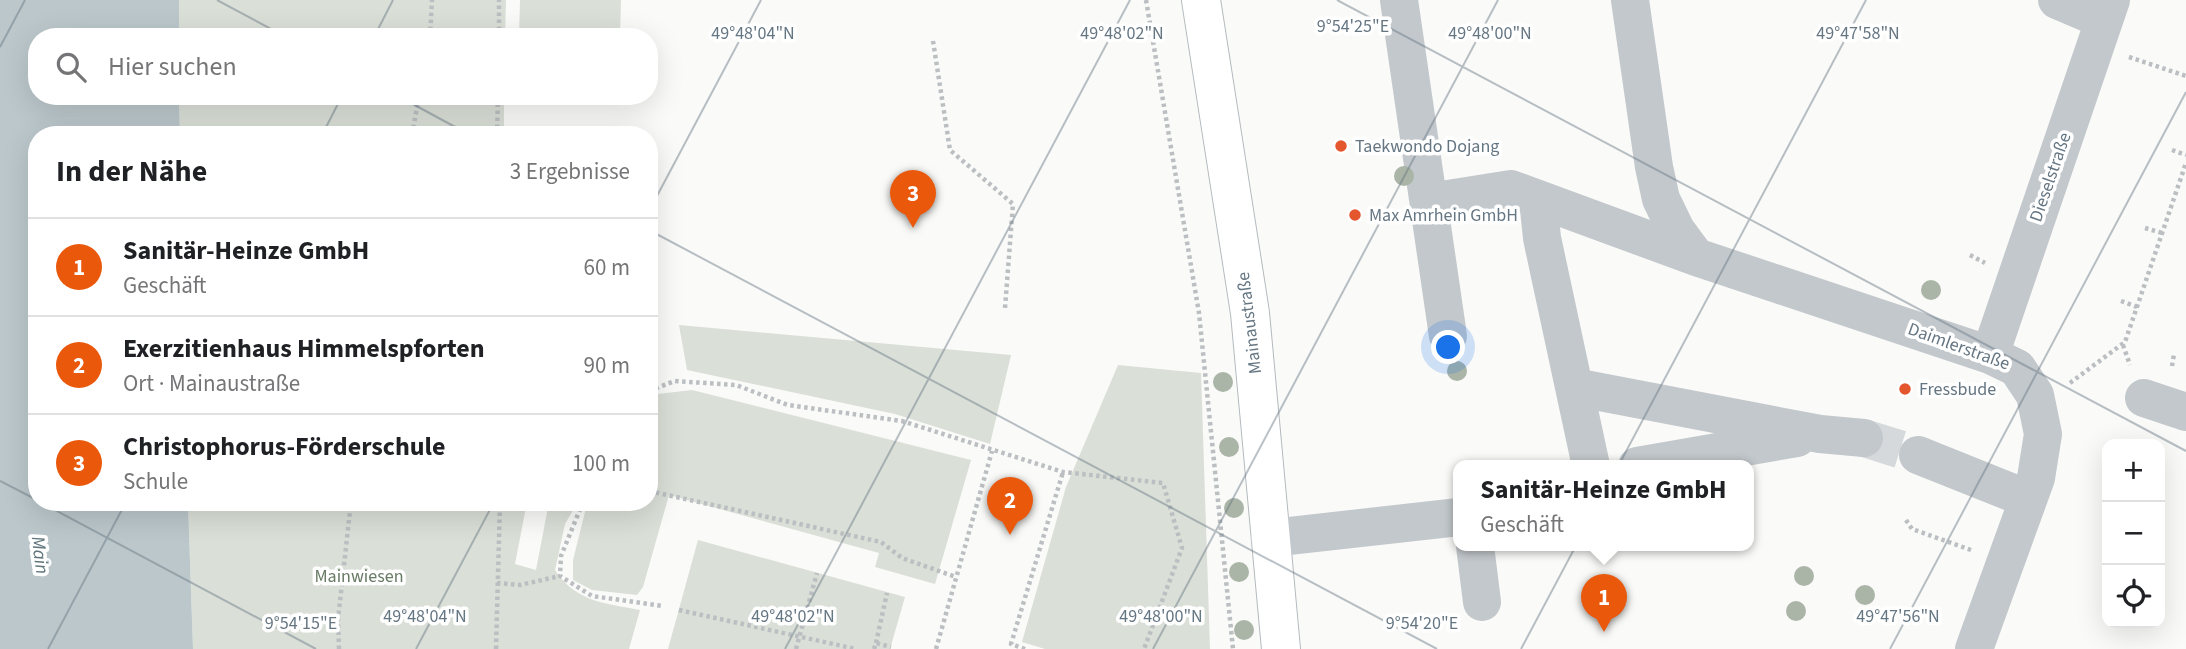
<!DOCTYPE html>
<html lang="de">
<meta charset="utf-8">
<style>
body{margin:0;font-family:"Source Sans 3",sans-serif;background:#f6f6f6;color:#202124}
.controls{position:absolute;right:21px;bottom:21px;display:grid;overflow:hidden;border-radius:14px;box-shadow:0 7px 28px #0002}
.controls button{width:63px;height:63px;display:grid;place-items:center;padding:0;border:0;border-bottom:2px solid #e0e0e0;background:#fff;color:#202124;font:35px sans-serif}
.you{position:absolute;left:1449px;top:348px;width:24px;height:24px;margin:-18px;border:5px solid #fff;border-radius:50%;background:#1a73e8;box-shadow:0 0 0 10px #1a73e833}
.badge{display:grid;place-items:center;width:46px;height:46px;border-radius:50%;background:#ea580c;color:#fff;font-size:23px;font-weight:700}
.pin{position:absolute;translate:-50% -58px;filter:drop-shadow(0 2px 4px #0008)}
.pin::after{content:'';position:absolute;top:37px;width:24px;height:21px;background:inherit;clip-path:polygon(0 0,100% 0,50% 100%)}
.popup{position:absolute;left:1453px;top:460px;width:301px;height:91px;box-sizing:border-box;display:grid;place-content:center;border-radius:14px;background:#fff;filter:drop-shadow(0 2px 5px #0005);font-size:23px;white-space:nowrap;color:#757577}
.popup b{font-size:26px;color:#202124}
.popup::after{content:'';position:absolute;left:50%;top:100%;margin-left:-14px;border:14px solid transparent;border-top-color:#fff}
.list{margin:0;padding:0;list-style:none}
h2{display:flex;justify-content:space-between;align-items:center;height:91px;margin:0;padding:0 28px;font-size:30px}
h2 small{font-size:23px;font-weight:400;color:#757577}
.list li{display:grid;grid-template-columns:46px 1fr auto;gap:21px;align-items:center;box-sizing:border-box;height:98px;padding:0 28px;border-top:2px solid #e0e0e0}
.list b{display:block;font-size:26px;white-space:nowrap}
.list p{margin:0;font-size:23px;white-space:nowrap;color:#757577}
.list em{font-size:23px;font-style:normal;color:#757577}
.icon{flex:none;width:38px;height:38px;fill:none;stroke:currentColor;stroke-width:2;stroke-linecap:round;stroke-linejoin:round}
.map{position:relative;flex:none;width:2186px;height:649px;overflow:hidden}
.search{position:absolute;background:#fff;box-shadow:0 7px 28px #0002;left:28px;top:28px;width:630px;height:77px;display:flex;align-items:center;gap:18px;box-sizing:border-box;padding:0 24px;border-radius:28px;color:#757577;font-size:26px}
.panel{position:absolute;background:#fff;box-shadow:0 7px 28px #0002;left:28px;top:126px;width:630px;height:385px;border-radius:28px}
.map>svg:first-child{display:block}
.green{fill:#dadfd7}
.water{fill:#bbc7cb}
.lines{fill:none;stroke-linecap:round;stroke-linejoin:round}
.minor-tunnel{stroke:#d5d9db;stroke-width:38;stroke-dasharray:38 19;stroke-linecap:butt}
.major-casing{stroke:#b5babe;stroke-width:40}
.path{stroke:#bbbfc2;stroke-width:4.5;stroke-dasharray:3.5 3.5;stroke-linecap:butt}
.minor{stroke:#c3c8cc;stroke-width:38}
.major{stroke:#fff;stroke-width:38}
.tree{fill:#aab4a7}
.ticks{fill:none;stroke:#657683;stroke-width:2;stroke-opacity:0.45}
.poi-dot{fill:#e4572e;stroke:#fff;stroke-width:2.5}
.labels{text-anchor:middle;stroke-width:7;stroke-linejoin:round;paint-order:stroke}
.poi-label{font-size:18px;fill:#657683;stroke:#fff;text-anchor:start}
.street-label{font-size:18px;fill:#657683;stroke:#fff}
.park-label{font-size:18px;fill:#687a64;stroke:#fff}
.water-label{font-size:19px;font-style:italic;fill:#60757c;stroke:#fff}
.ticks-label{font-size:18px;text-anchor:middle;fill:#657683;stroke:#fff;stroke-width:7;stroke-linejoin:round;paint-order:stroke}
</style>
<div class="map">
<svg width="2186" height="649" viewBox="0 0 2186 649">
<rect width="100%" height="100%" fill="#fafaf8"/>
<path class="green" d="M179,0H506L505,37H179Z
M520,0H621L620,37H519Z
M179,96H504V135H180Z
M679,325L1011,355L990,444L895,414L687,370Z
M1118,365L1201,373L1210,649H1045L1022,642L1066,487Z
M692,390L971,460L935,584L875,567L879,553L669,495L643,587L637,595L592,590L573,580V560L586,508L591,502H649V411L658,394Z
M188,502H527L515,564L536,570L549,502H578L565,524L555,570C576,602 604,603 640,610L629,649H193Z
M698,540L905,597L890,649H668Z"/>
<path class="water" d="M0,0H179V37H37V96H179L180,135H37V502H188L193,649H0Z"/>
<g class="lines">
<path class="minor-tunnel" d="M1864,438L1918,455"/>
<g class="major-casing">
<path id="major" d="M1201,0L1250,313L1281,649"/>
</g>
<path class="path" d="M1146,0L1199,313L1233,649
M430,37L432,0
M499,37V0
M933,41L950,150L1013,204L1005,308
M2129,57L2186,76
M412,135L419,96
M497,135L498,96
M2172,150L2186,155
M2145,228L2162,233
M1970,255L1985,263
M2121,301L2137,307
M2123,345L2130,365
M2172,366L2174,354
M2070,383L2125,342L2186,163
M649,391L675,381L736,385L788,405L902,421L1063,472L1163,483L1182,548L1144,649
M649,491L881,542L902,558L956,577
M583,502L561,556L560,576L592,596L663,606
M1906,520L1912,529L1971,550
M497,583L520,585L560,576
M679,610L856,649
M876,643L887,593
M339,649L338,619L351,502
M496,649L500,502
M796,649L817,573
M874,649L876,643L891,647
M936,649L992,451
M1025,649L1011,644L1063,472"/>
<path class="minor" d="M1399,0L1448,336
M1630,0L1654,167L1661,199L1676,230L1696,257L1990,355L2017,368L2035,395L2043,434L2036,478L1974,649
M2057,0L2104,20
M1538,199L1542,238L1574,387L1820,434L1864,438
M1429,202L1511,189L1696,257
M1990,355L2111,0
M1574,387L1591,466
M2144,398L2186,412
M1918,455L2028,499
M1637,466L1797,438
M1270,538L1459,517
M1475,546L1482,602"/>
<use href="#major" class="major"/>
</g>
<g class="tree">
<circle cx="1404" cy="176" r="10"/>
<circle cx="1931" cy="290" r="10"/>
<circle cx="1457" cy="371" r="10"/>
<circle cx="1223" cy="382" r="10"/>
<circle cx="1229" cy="447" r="10"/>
<circle cx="1234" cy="508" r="10"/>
<circle cx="1239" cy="572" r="10"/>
<circle cx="1804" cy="576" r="10"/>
<circle cx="1865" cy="595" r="10"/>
<circle cx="1796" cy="611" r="10"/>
<circle cx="1244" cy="630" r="10"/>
</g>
<path class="ticks" d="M217,0L286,37M1337,0L2186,451M374,37L393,0M0,47L25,0M398,96L470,135M322,135L342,96M649,211L761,0M649,230L1437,649M0,481L37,500M40,502L316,649M48,649L126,502M416,649L494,502M785,649L1130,0M1153,649L1498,0M1521,649L1866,0M1890,649L2186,92"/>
<g class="poi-dot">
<circle cx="1341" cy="146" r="7"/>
<circle cx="1355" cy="215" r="7"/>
<circle cx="1905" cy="389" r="7"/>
</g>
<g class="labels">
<g class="poi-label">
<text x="1355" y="152">Taekwondo Dojang</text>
<text x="1369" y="221">Max Amrhein GmbH</text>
<text x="1919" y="395">Fressbude</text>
</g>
<g class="street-label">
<text transform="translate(2050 177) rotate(-71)" y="6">Dieselstraße</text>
<text transform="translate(1249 323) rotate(-97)" y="6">Mainaustraße</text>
<text transform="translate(1959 346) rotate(20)" y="6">Daimlerstraße</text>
</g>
<g class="park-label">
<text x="359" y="582">Mainwiesen</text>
</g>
<g class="water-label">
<text transform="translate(41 555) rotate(83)" y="7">Main</text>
</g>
</g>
<g class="ticks-label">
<text x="1353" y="32">9°54'25"E</text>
<text x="753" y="39">49°48'04"N</text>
<text x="1122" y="39">49°48'02"N</text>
<text x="1490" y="39">49°48'00"N</text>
<text x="1858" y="39">49°47'58"N</text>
<text x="425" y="622">49°48'04"N</text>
<text x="793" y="622">49°48'02"N</text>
<text x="1161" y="622">49°48'00"N</text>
<text x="1898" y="622">49°47'56"N</text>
<text x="301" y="629">9°54'15"E</text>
<text x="1422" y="629">9°54'20"E</text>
</g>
</svg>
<div class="controls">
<button>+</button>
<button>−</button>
<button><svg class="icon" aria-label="locate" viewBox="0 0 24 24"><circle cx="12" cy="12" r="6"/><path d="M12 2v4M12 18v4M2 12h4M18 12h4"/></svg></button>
</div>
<div class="you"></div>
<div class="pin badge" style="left:1604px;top:632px">1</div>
<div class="popup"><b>Sanitär-Heinze GmbH</b>Geschäft</div>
<div class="pin badge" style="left:1010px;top:535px">2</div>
<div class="pin badge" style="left:913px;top:228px">3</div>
<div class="search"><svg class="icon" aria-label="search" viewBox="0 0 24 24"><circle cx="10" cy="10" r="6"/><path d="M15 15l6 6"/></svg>Hier suchen</div>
<section class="panel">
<h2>In der Nähe<small>3 Ergebnisse</small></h2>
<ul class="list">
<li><span class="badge">1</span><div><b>Sanitär-Heinze GmbH</b><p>Geschäft</p></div><em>60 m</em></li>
<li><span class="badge">2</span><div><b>Exerzitienhaus Himmelspforten</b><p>Ort · Mainaustraße</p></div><em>90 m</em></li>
<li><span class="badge">3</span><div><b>Christophorus-Förderschule</b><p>Schule</p></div><em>100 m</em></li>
</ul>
</section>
</div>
